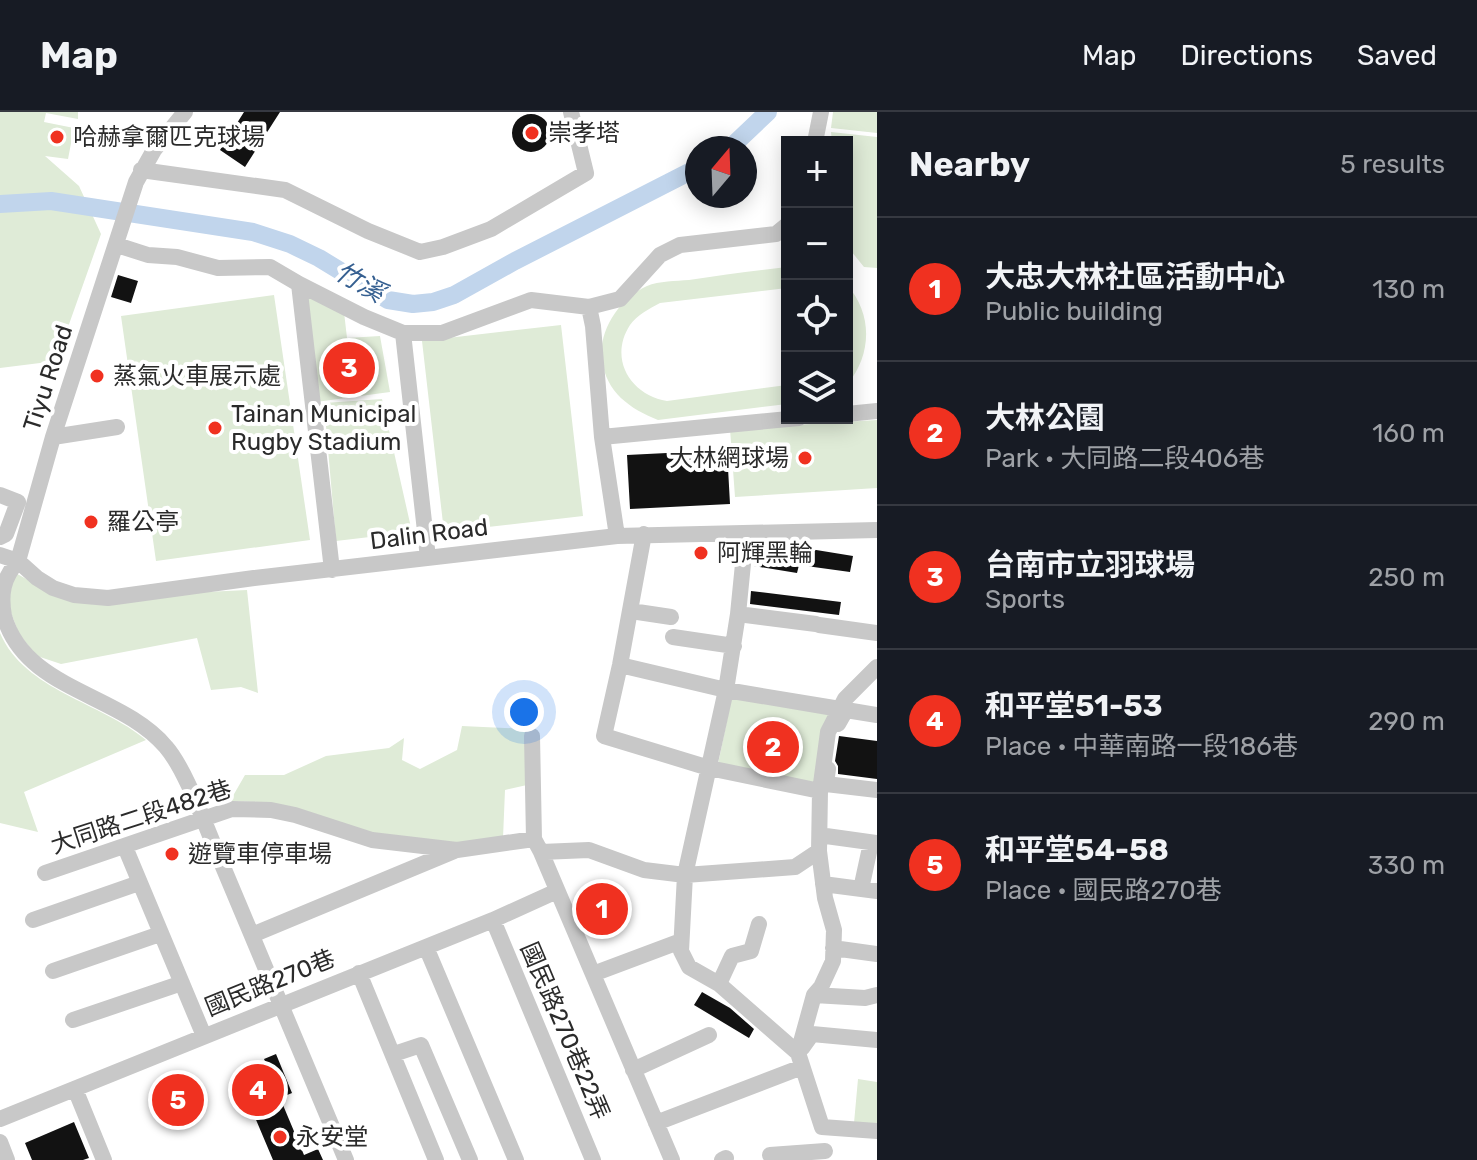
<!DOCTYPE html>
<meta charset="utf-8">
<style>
body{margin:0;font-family:Rubik,"Noto Sans TC",sans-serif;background:#20242c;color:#f1f3f6}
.controls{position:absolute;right:24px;top:24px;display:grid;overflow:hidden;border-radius:0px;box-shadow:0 4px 20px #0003}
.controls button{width:72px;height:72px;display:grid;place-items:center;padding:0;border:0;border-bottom:2px solid #363941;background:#171b24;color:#f1f3f6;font:40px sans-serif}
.compass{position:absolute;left:685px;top:24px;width:72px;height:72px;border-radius:50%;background:#171b24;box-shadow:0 4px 20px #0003;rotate:19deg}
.you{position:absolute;left:524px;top:600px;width:28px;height:28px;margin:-20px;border:6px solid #fff;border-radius:50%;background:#1a73e8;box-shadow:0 0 0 12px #1a73e833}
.badge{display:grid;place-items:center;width:52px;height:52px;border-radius:50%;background:#f03120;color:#fff;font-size:26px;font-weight:700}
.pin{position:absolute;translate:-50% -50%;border:4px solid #fff;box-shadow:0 2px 8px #0006}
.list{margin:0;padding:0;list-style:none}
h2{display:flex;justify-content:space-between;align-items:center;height:104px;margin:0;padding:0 32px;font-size:34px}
h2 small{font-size:26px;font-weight:400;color:#9ea1a6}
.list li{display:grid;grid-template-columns:52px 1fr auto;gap:24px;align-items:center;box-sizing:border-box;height:144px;padding:0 32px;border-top:2px solid #363941}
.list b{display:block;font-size:30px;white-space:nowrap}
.list p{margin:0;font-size:26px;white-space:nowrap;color:#9ea1a6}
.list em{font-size:26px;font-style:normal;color:#9ea1a6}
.icon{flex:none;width:44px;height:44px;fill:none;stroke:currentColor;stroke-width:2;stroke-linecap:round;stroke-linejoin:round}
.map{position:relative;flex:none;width:877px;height:1048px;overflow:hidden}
header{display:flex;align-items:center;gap:48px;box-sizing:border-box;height:112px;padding:0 40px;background:#171b24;border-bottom:2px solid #363941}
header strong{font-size:38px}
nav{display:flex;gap:44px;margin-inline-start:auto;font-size:28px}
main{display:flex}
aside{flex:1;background:#171b24}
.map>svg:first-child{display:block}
.green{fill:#dfebd7}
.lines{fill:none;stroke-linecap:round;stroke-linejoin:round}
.river{stroke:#c1d5ec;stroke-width:18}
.building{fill:#121212}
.minor{stroke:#c8c8c8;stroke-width:16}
.poi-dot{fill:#f03120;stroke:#fff;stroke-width:3}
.labels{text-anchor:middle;stroke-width:8;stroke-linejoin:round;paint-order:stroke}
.poi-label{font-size:24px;fill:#2b2b2b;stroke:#fff;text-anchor:start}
.street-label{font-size:24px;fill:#2b2b2b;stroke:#fff}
.water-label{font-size:26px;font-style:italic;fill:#366091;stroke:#fff}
</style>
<header>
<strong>Map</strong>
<nav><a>Map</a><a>Directions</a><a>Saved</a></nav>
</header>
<main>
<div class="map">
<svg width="877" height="1048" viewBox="0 0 877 1048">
<rect width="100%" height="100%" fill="#fff"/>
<path class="green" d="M0,0H78V7L46,1L44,10L74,16L68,47L45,44L79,74L101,122L56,249L0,256Z
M833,0H877V21L831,16Z
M831,20L877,25V156L864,155L847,134V30H832Z
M787,155V176L660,191C649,197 637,203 630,213C608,247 631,283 667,289L787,273V292L658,308C630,297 606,280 602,248C598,218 620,186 647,174C659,169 676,169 689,168C722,163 754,159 787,155Z
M847,173C873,202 872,243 847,273Z
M274,183L310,428L156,449L121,204Z
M306,183L344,200L347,226L380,224L390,280L316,290Z
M561,213L583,404L444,420L422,229Z
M382,287L412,420L336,429L324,291Z
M877,308V376L735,385L730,317Z
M12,459L53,482H164L247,478L258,581L241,575L211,578L197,526L61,552L37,544L19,522L7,490Z
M0,521C25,579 101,590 146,628L24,680L38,720L0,711Z
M732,584L836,599L819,678L718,652Z
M462,614L529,617L527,673L505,678L503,726L455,735L373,726L258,690L230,689L245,663H284L326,644L389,636L404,626L402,648L420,657L457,638Z
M858,967L877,970V1013L854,1011Z"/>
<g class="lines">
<path class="river" d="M730,36L768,0
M0,92L51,89L253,120L290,132L319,146L388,188L413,192L433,190L454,183L515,149L697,56"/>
</g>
<path class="building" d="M244,0H280L245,55L220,38Z
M512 21a19 19 0 1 1 38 0a19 19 0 1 1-38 0Z
M118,163L138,169L131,191L111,185Z
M727,338L730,392L630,397L627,343Z
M804,436L853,444L850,460L799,453L797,461L754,454L755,438L803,445Z
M751,479L841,490L839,503L750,492Z
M839,624L877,629V667L838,662V654L835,649Z
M613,782L622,802L590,815L582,793Z
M702,880L730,896L754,917L749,926L694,893Z
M276,942L292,981L280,986L304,1043L318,1037L323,1048H273L251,996L248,997L238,972L269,959L264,947Z
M183,966L197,1000L174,1009L160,976Z
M74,1010L89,1046L83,1048H32L25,1031Z"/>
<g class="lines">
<path class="minor" d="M185,0L154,38L136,70L53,325L18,449C3,466 0,482 4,504C25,579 121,581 166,635C187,659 207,719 221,750C263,849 304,949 346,1048
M815,30L821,0
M141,58L285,78L368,119L420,140L443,135L491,117L586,61L571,0
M117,133L148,143L177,145L218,156L270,155L299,172L332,458
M299,172L364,205L403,221H442L531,188L589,195L620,187L660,143L680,133L776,122L787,113
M589,195L593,214L602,325
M403,221L428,446
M847,302L877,299
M53,325L117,315
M0,383L18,390L6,422L0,425
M644,422L620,553L604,624L709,656L820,679
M746,422L738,502L726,578L685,763L795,755L819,739
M617,424L602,325L799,306
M0,443L18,449L37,466L53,476L74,483L108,486L254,466L617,424L877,418
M631,499L671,505
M738,502L816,512
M819,513L877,521
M673,525L734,534
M620,553L726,578L840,597
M838,612L846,598L877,603
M532,624L534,727
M828,657L826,672L877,678
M826,724L877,731
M125,735L204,924
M541,740L672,1048
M45,761L232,697L271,698L295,703L372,728L457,738L534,727L541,740L589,738L644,758L685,763L681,839L689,855L719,872L798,941L822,1015L877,1019
M823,772L877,779
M861,777L871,731
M33,808L139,771
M493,808L593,1048
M252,823L454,739
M426,835L516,1048
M833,836L877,842
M53,859L160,822
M359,861L436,1048
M593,862L681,829
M719,872L732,844L751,839L759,812
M814,883L865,886L877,883
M73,908L182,871
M802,936L812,922L877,928
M798,941L814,883L821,875L833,849L834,818L825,786L819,739L820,679L828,620L845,587L877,555
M394,942L421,933L470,1048
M633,958L709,923
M75,977L104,1048
M0,1007L493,808L557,779
M656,1011L802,955
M0,1030L7,1048
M770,1043L825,1039
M722,1048L726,1046"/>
</g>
<g class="poi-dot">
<circle cx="532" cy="21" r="8"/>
<circle cx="57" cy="25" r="8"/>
<circle cx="97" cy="264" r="8"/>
<circle cx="215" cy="316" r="8"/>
<circle cx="805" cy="346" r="8"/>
<circle cx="91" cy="410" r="8"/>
<circle cx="701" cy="441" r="8"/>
<circle cx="172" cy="742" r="8"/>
<circle cx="280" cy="1025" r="8"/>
</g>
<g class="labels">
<g class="poi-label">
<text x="548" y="29">崇孝塔</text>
<text x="73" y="33">哈赫拿爾匹克球場</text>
<text x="113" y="272">蒸氣火車展示處</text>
<text x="231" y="310">Tainan Municipal<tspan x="231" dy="28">Rugby Stadium</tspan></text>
<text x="789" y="354" text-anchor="end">大林網球場</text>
<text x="107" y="418">羅公亭</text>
<text x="717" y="449">阿輝黑輪</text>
<text x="188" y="750">遊覽車停車場</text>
<text x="296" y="1033">永安堂</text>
</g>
<g class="street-label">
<text transform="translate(48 266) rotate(-72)" y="8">Tiyu Road</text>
<text transform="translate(429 422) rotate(-7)" y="8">Dalin Road</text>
<text transform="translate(141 705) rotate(-18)" y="8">大同路二段482巷</text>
<text transform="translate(270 871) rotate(-22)" y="8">國民路270巷</text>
<text transform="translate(565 919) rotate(67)" y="8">國民路270巷22弄</text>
</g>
<g class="water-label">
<text transform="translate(360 170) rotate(30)" y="9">竹溪</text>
</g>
</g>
</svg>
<div class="controls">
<button>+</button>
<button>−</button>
<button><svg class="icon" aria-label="locate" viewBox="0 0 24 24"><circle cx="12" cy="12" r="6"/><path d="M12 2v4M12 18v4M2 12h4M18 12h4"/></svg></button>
<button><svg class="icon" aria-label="layers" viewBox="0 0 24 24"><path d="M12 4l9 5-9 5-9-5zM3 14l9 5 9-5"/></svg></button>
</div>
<svg class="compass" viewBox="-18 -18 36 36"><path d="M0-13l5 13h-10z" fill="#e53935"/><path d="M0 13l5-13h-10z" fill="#9ea1a6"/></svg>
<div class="you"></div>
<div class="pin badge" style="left:602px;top:797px">1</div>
<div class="pin badge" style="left:773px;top:635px">2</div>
<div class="pin badge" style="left:349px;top:256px">3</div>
<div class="pin badge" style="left:258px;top:978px">4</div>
<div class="pin badge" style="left:178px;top:988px">5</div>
</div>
<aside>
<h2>Nearby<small>5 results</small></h2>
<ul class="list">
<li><span class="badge">1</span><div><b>大忠大林社區活動中心</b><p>Public building</p></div><em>130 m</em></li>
<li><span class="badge">2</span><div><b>大林公園</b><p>Park · 大同路二段406巷</p></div><em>160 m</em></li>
<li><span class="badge">3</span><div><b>台南市立羽球場</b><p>Sports</p></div><em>250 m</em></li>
<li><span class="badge">4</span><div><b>和平堂51-53</b><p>Place · 中華南路一段186巷</p></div><em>290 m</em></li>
<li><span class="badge">5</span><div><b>和平堂54-58</b><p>Place · 國民路270巷</p></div><em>330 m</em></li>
</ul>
</aside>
</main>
